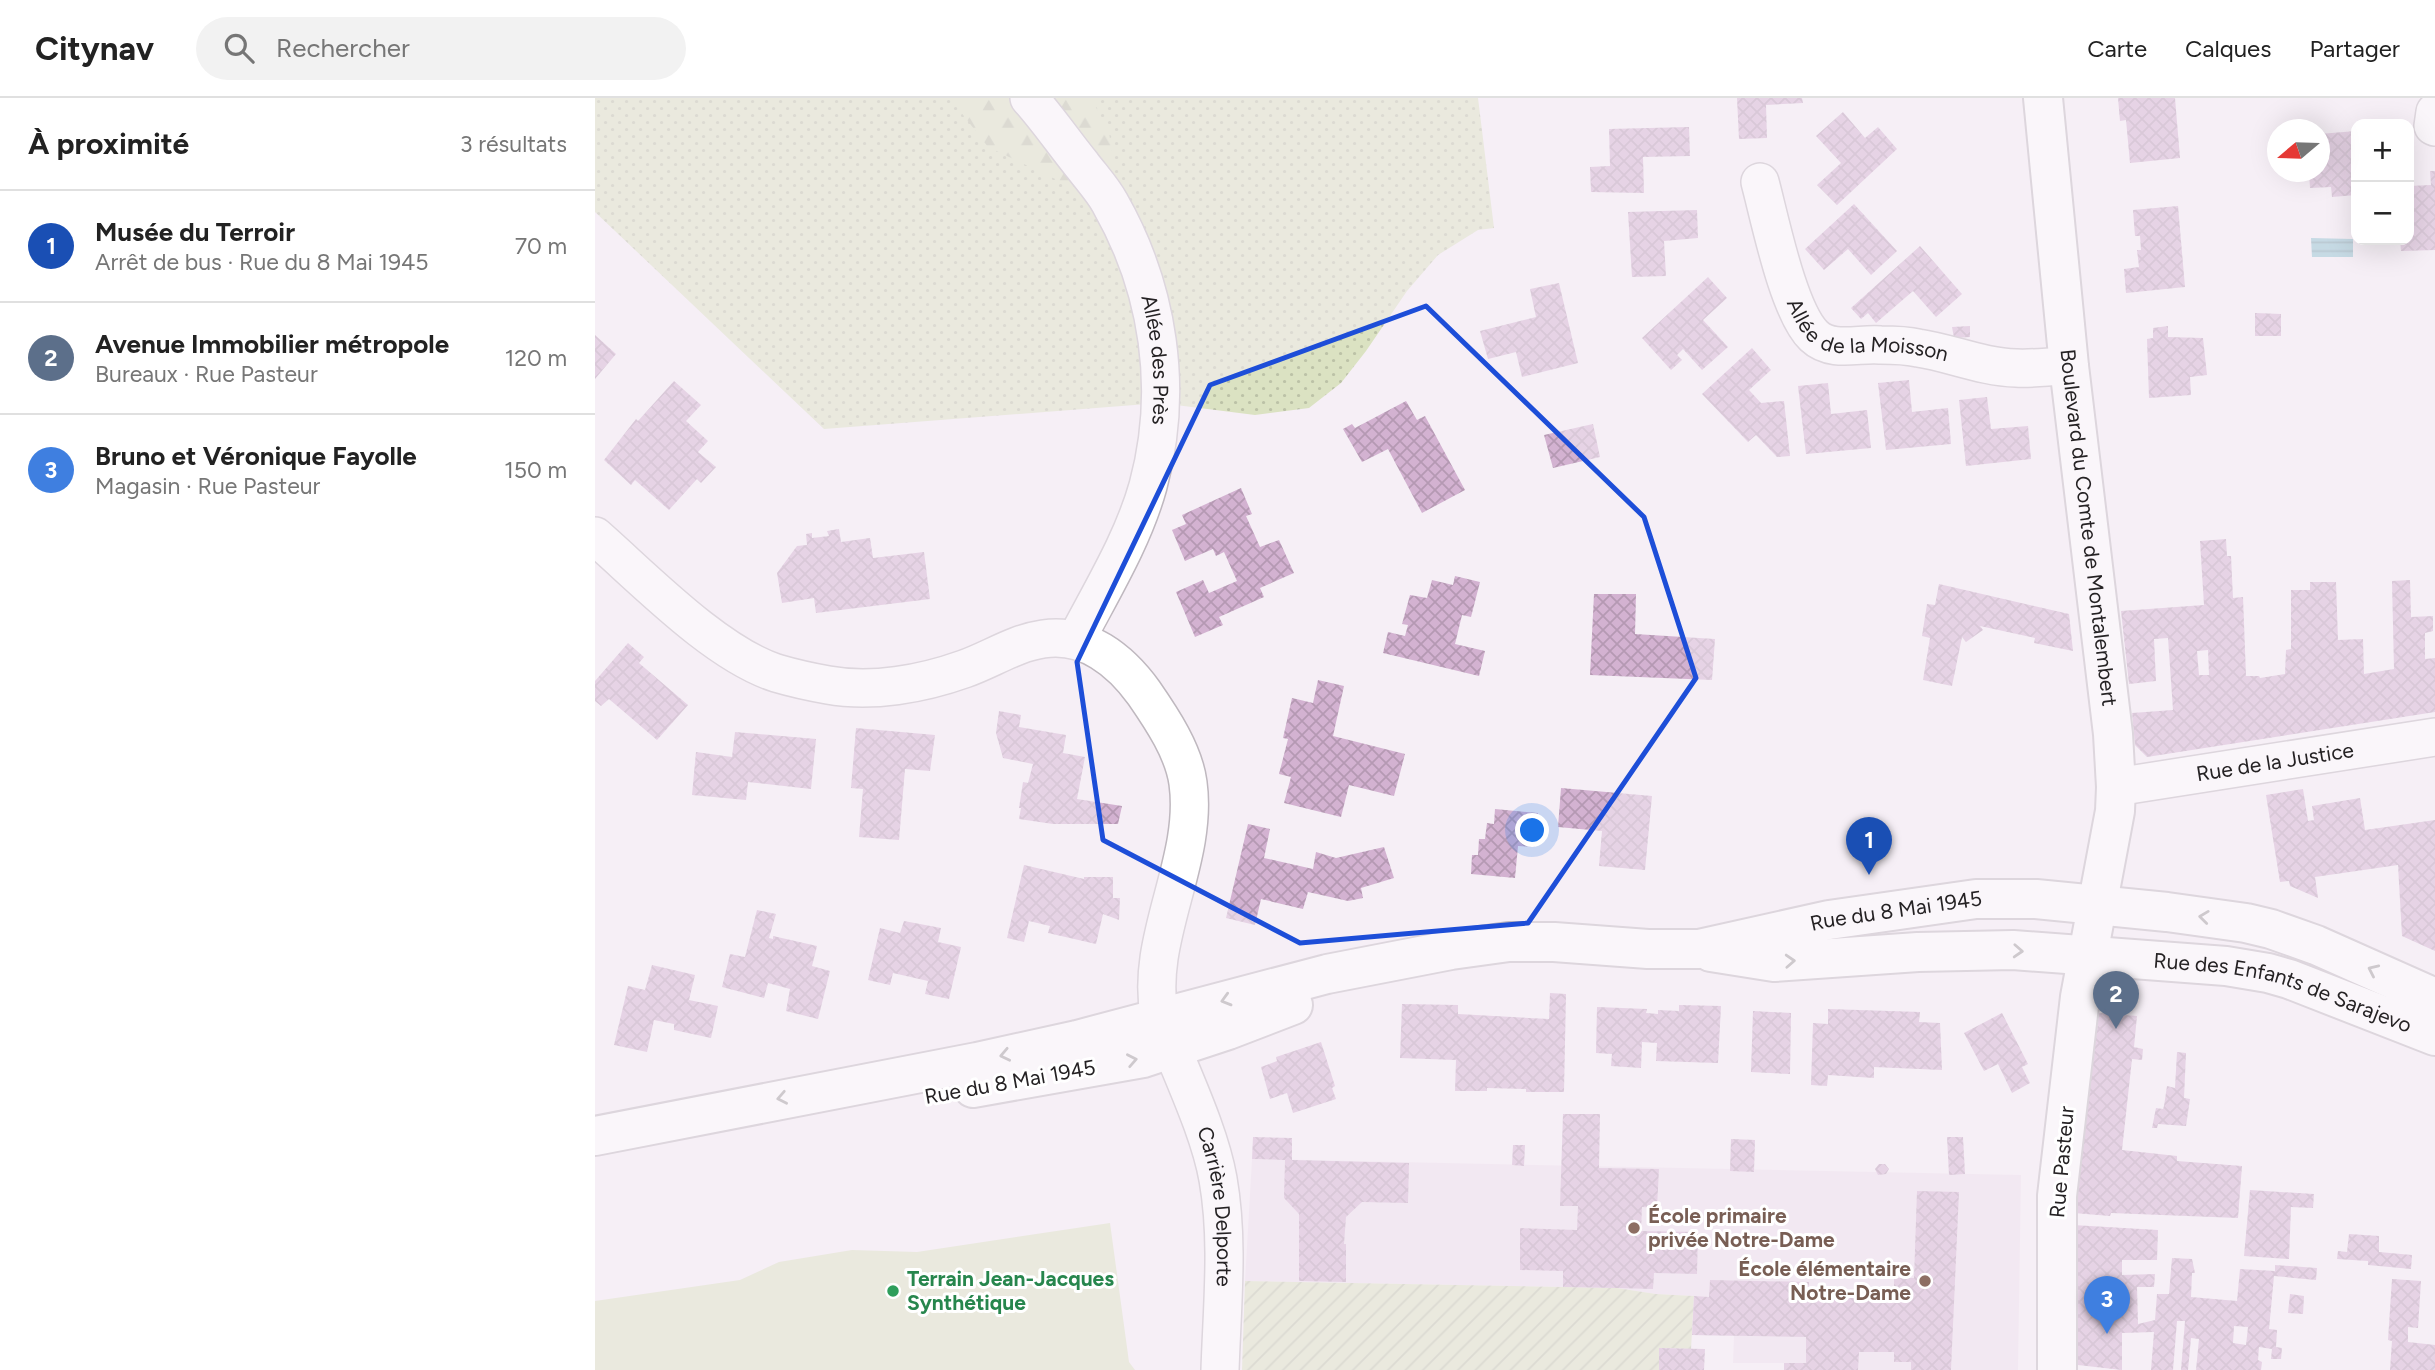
<!DOCTYPE html>
<html lang="fr">
<meta charset="utf-8">
<style>
body{margin:0;font-family:Figtree,sans-serif;background:#f2f2f2;color:#222}
.controls{position:absolute;right:21px;top:21px;display:grid;overflow:hidden;border-radius:14px;box-shadow:0 7px 28px #0002}
.controls button{width:63px;height:63px;display:grid;place-items:center;padding:0;border:0;border-bottom:2px solid #e0e0e0;background:#fff;color:#222;font:35px sans-serif}
.compass{position:absolute;left:1672px;top:21px;width:63px;height:63px;border-radius:50%;background:#fff;box-shadow:0 7px 28px #0002;rotate:251deg}
.you{position:absolute;left:938px;top:733px;width:24px;height:24px;margin:-18px;border:5px solid #fff;border-radius:50%;background:#1a73e8;box-shadow:0 0 0 10px #1a73e833}
.badge{display:grid;place-items:center;width:46px;height:46px;border-radius:50%;background:#28726e;color:#fff;font-size:23px;font-weight:700}
.pin{position:absolute;translate:-50% -58px;filter:drop-shadow(0 2px 4px #0008)}
.pin::after{content:'';position:absolute;top:37px;width:24px;height:21px;background:inherit;clip-path:polygon(0 0,100% 0,50% 100%)}
.list{margin:0;padding:0;list-style:none}
h2{display:flex;justify-content:space-between;align-items:center;height:91px;margin:0;padding:0 28px;font-size:30px}
h2 small{font-size:23px;font-weight:400;color:#767676}
.list li{display:grid;grid-template-columns:46px 1fr auto;gap:21px;align-items:center;box-sizing:border-box;height:112px;padding:0 28px;border-top:2px solid #e0e0e0}
.list b{display:block;font-size:26px;white-space:nowrap}
.list p{margin:0;font-size:23px;white-space:nowrap;color:#767676}
.list em{font-size:23px;font-style:normal;color:#767676}
.icon{flex:none;width:38px;height:38px;fill:none;stroke:currentColor;stroke-width:2;stroke-linecap:round;stroke-linejoin:round}
.map{position:relative;flex:none;width:1840px;height:1272px;overflow:hidden}
header{display:flex;align-items:center;gap:42px;box-sizing:border-box;height:98px;padding:0 35px;background:#fff;border-bottom:2px solid #e0e0e0}
header strong{font-size:33px}
nav{display:flex;gap:38px;margin-inline-start:auto;font-size:24px}
.search{width:490px;height:63px;background:#f2f2f2;display:flex;align-items:center;gap:18px;box-sizing:border-box;padding:0 24px;border-radius:38px;color:#767676;font-size:26px}
main{display:flex}
aside{flex:1;background:#fff}
.map>svg:first-child{display:block}
.built{fill:#eee1ed}
.grass{fill:url(#grass-dots)}
.forest{fill:url(#forest-firs)}
.garden{fill:url(#garden-furrows)}
.pitch{fill:#dbe2c2}
.water{fill:url(#water-rules)}
.building{fill:url(#building-cross-hatch);fill-rule:evenodd}
.lines{fill:none;stroke-linecap:round;stroke-linejoin:round}
.minor-casing{stroke:#bfb8bf;stroke-width:40}
.tertiary-casing{stroke:#bfb8bf;stroke-width:42}
.secondary-casing{stroke:#bfb8bf;stroke-width:42}
.minor{stroke:#fff;stroke-width:37}
.tertiary{stroke:#fff;stroke-width:38}
.secondary{stroke:#fff;stroke-width:38}
.oneway{stroke:#9d9c9c}
.marked{fill:none;stroke:#1d4ed8;stroke-width:5;stroke-linejoin:round}
.education-dot{fill:#8d6e63;stroke:#fff;stroke-width:2.5}
.leisure-dot{fill:#2e9e5b;stroke:#fff;stroke-width:2.5}
.labels{text-anchor:middle;stroke-width:6;stroke-linejoin:round;paint-order:stroke}
.street-label{font-size:21px;fill:#252224;stroke:#fff}
.education-label{font-size:21px;font-weight:bold;fill:#785e54;stroke:#fff;text-anchor:start}
.leisure-label{font-size:21px;font-weight:bold;fill:#27864d;stroke:#fff;text-anchor:start}
</style>
<header>
<strong>Citynav</strong>
<div class="search"><svg class="icon" aria-label="search" viewBox="0 0 24 24"><circle cx="10" cy="10" r="6"/><path d="M15 15l6 6"/></svg>Rechercher</div>
<nav><a>Carte</a><a>Calques</a><a>Partager</a></nav>
</header>
<main>
<aside>
<h2>À proximité<small>3 résultats</small></h2>
<ul class="list">
<li><span class="badge" style="background:#1a4fb4">1</span><div><b>Musée du Terroir</b><p>Arrêt de bus · Rue du 8 Mai 1945</p></div><em>70 m</em></li>
<li><span class="badge" style="background:#5c6f8a">2</span><div><b>Avenue Immobilier métropole</b><p>Bureaux · Rue Pasteur</p></div><em>120 m</em></li>
<li><span class="badge" style="background:#3f7fe0">3</span><div><b>Bruno et Véronique Fayolle</b><p>Magasin · Rue Pasteur</p></div><em>150 m</em></li>
</ul>
</aside>
<div class="map">
<svg width="1840" height="1272" viewBox="0 0 1840 1272">
<defs>
<pattern id="grass-dots" width="8" height="8" patternUnits="userSpaceOnUse" patternTransform="scale(1.75)"><rect width="8" height="8" fill="#dbe2c2"/><path d="M2 2h.1M6 6h.1" fill="none" stroke="#bcc2a7" stroke-width="1.8" stroke-linecap="round"/></pattern>
<pattern id="forest-firs" width="22" height="20" patternUnits="userSpaceOnUse" patternTransform="scale(1.75)"><rect width="22" height="20" fill="#dbe2c2"/><path d="M5 1l3.5 6h-7zM16 11l3.5 6h-7z" fill="#bcc2a7"/></pattern>
<pattern id="garden-furrows" width="10" height="10" patternUnits="userSpaceOnUse" patternTransform="scale(1.75)"><rect width="10" height="10" fill="#dbe2c2"/><path d="M-1 1l2-2M0 10L10 0M9 11l2-2" fill="none" stroke="#bcc2a7"/></pattern>
<pattern id="water-rules" width="6" height="5" patternUnits="userSpaceOnUse" patternTransform="scale(1.75)"><rect width="6" height="5" fill="#8dc0cf"/><path d="M0 2.5h6" fill="none" stroke="#739ca8"/></pattern>
<pattern id="building-cross-hatch" width="8" height="8" patternUnits="userSpaceOnUse" patternTransform="scale(1.75)"><rect width="8" height="8" fill="#d3b2d1"/><path d="M0 0l8 8M0 8l8-8" fill="none" stroke="#b599b3"/></pattern>
</defs>
<rect width="100%" height="100%" fill="#f6eff6"/>
<path class="built" d="M657,1061L1426,1077L1423,1272H1211V1265H1138L1139,1238L1097,1237L1099,1198L1061,1196L1022,1190L650,1183Z"/>
<path class="grass" d="M0,0H883L899,130L883,132L843,157L812,193L771,253L746,285L714,310L660,317L565,305L229,331L0,114Z"/>
<path class="forest" d="M355,0H496L514,34L519,72L477,89L393,49Z"/>
<path class="garden" d="M650,1183L1022,1190L1061,1196L1099,1198L1096,1251L1064,1250V1272H647Z"/>
<path class="pitch" d="M515,1125L534,1264L540,1272H0V1203L145,1182L184,1164L257,1152L322,1154Z"/>
<path class="water" d="M1716,140L1758,141V159H1717Z"/>
<path class="building" d="M1142,0H1207L1208,5L1171,7L1172,40L1144,41Z
M1523,0H1580L1585,60L1535,65L1531,22L1525,23Z
M1248,14L1270,40L1283,29L1302,51L1242,107L1222,87L1246,65L1221,38Z
M1094,29L1095,58L1048,59L1049,95L996,94L995,69L1015,68L1014,31Z
M1761,33V97L1737,99L1736,89L1715,90L1714,74H1724V36Z
M1835,73H1840V152L1806,153L1805,142H1814V88L1836,87Z
M1259,106L1302,153L1276,177L1253,151L1229,172L1210,151Z
M1583,108L1590,189L1531,195L1529,171L1544,169L1542,152H1546L1545,138H1540L1538,112Z
M1102,112L1103,140L1069,143L1071,178L1037,179L1033,114Z
M1325,148L1367,196L1341,219L1318,193L1281,225L1273,215L1266,221L1256,210Z
M1113,179L1132,200L1108,222L1133,249L1107,272L1088,251L1082,257L1087,262L1076,272L1047,240Z
M964,185L983,265L927,279L921,254L893,261L885,233L941,219L935,191Z
M1660,215L1686,216V238H1660Z
M1375,228V239L1359,240L1357,229Z
M1573,228V239L1608,240L1612,277L1595,279L1596,297L1554,300L1552,241L1558,240V230Z
M0,237L21,256L0,281Z
M1157,250L1176,272L1154,292L1166,305L1189,303L1195,358L1182,359L1161,337L1153,344L1107,296Z
M1314,282L1317,314L1353,310L1356,346L1291,352L1283,285Z
M79,283L106,307L91,323L113,343L103,354L121,369L106,385L102,381L74,412L40,382L36,387L9,362L41,321L43,323Z
M1233,285L1236,316L1272,312L1276,350L1211,356L1203,288Z
M1392,299L1396,331L1433,328L1436,361L1371,368L1364,302Z
M811,303L822,322L830,318L870,392L827,415L793,351L767,364L748,331L757,326L760,330Z
M998,326L1005,359L958,370L949,337Z
M646,390L657,416L651,418L665,449L684,442L699,475L665,490L669,499L624,519L628,527L600,539L581,494L608,482L614,495L642,483L629,454L621,458L618,451L590,463L577,432L591,426L587,417Z
M244,431L246,444L275,440L278,460L329,454L335,501L221,515L219,500L187,505L182,475L202,448L212,447L211,436L217,435V440L234,438L232,433Z
M1631,441L1632,458H1636L1638,500L1648,499L1651,578H1664L1665,580L1690,576L1691,552L1696,551V492H1715V484H1741L1743,542L1768,541L1769,576L1799,571L1797,483L1815,482L1816,519L1838,518V533L1830,535V561L1840,560V614L1552,659L1540,647L1537,615L1578,612L1573,540L1559,541L1561,583L1534,586L1526,513L1609,507L1605,443ZM1613,552L1614,577H1604L1602,553Z
M860,478L885,484L876,519L867,517L860,546L890,553L884,578L788,555L793,534L810,538L813,527L807,526L815,497L832,500L837,482L858,487Z
M1344,486L1474,516L1478,553L1439,545L1440,540L1385,528L1388,532L1371,544L1367,539L1357,588L1328,582L1335,540L1327,538L1332,506L1340,507Z
M999,496H1041L1040,536L1120,541L1117,582L995,577Z
M33,545L49,559L44,565L93,607L62,642L14,601L6,608L0,603V583Z
M723,582L749,588L738,638L810,656L799,698L754,687L746,719L689,705L696,679L684,676L693,641L688,640L697,600L718,605Z
M404,613L426,617L424,629L471,637L468,655L490,659L482,701L527,708L523,726H458L424,721L426,710H424L428,684L433,685L438,666L408,660L401,635Z
M261,630L340,637L335,673L310,671L304,742L264,739L268,691L256,690Z
M140,634L221,641L216,691L153,684L151,702L97,697L101,654L137,659Z
M966,690L1057,698L1050,772L1004,768L1007,733L963,729Z
M1708,691L1713,723L1719,722L1717,708L1765,700L1770,732L1840,722V853L1807,838L1803,767L1720,779L1723,800L1695,788L1694,783L1685,784L1671,697Z
M900,711L943,715L940,749L923,748L920,780L876,776L877,757H883L884,741H890L892,725L899,726Z
M653,726L675,731L669,760L718,771L721,754L741,760L789,749L799,780L766,790L768,800L753,803L713,794L708,811L666,801L660,827L631,820Z
M429,767L489,781V779H518V800H525L524,822L508,816L501,846L453,835L455,828L434,823L429,844L412,840Z
M162,812L181,816L174,840L178,841V838L222,848L217,868L235,873L223,921L191,913L195,891L173,885L169,900L127,889L135,856L150,859Z
M309,823L346,830L343,844L366,849L354,901L330,896L333,883L298,875L295,887L273,882L285,830L305,835Z
M57,867L100,877L94,902L123,908L116,940L79,932V926L59,922L52,954L19,947L33,888L50,892Z
M955,895L971,896L969,994H931V991L892,990V993H860L861,962L805,960L807,906L863,907V916L954,921Z
M1084,907L1126,908L1123,965L1061,963L1062,945L1047,944L1046,970L1016,968L1017,956L1001,955L1002,909L1052,911L1051,915L1063,916V912L1084,913Z
M1233,911L1325,914L1324,924L1345,925L1347,972L1279,969V980L1233,977L1232,988L1216,987L1218,925L1233,926Z
M1158,913L1196,915L1195,976L1156,974Z
M1407,915L1433,966L1427,969L1435,985L1417,995L1403,966L1389,973L1369,935Z
M1504,915L1542,918L1539,949L1548,951L1547,962L1537,961L1527,1052L1582,1058V1063L1647,1068L1643,1120L1516,1115L1515,1118L1479,1115Z
M726,944L740,988L737,990L741,1001L698,1015L692,995L675,1001L666,969L682,963L681,959Z
M1582,954L1591,955L1589,1000L1595,1001L1591,1028L1563,1026L1562,1030H1557L1561,1010L1568,1011L1569,1008L1572,988L1580,990Z
M968,1016H1005L1004,1070L1064,1071L1062,1110L1047,1109L1046,1133L1103,1134L1102,1176L1059,1175L1058,1191L1022,1190L968,1189V1173L925,1172V1130L982,1132L983,1108H965Z
M658,1039L697,1040V1062L814,1065L813,1105L767,1104L751,1119L749,1146H751V1184L704,1183V1116L689,1100L690,1062L657,1061Z
M1352,1039H1368L1370,1076L1354,1077Z
M1136,1041L1160,1042L1159,1074L1135,1073Z
M918,1047H930L929,1068L917,1067Z
M1284,1066H1290L1294,1071L1291,1076L1283,1077L1280,1071Z
M1655,1092L1719,1096L1718,1110L1696,1109L1694,1161L1649,1158Z
M1322,1093L1364,1094L1356,1272H1316V1264H1299V1254H1264L1263,1272H1189V1265H1211V1239L1097,1237L1099,1198L1114,1199L1115,1182L1214,1184L1213,1197L1299,1198V1180H1319Z
M1478,1127L1563,1132L1562,1162H1527V1177L1560,1176L1559,1189H1542L1543,1226L1560,1222L1562,1196H1574L1577,1160L1597,1161L1600,1175H1597L1596,1199L1642,1203L1645,1171L1680,1173V1167L1722,1170L1721,1182L1679,1178L1674,1231L1682,1232L1681,1249L1687,1250L1686,1261H1676L1677,1251L1664,1249L1663,1262L1667,1264L1666,1272H1601L1604,1241L1596,1240L1593,1272H1586L1590,1223H1582L1578,1272H1556L1559,1234L1527,1235V1272L1483,1267ZM1639,1228L1653,1229L1651,1247L1638,1245Z
M1754,1136L1784,1138V1154L1817,1157L1816,1171L1773,1167V1163L1742,1161L1743,1153L1752,1154Z
M1797,1181L1826,1183L1823,1230L1813,1229V1244L1840,1247V1272H1795L1797,1243L1793,1242Z
M1695,1196L1709,1198L1708,1216L1693,1215Z
M1064,1250L1110,1251L1109,1272H1064Z"/>
<g class="lines">
<g class="minor-casing">
<g id="minor">
<path id="s1" d="M434,0C453,21 469,45 487,67C496,79 508,92 515,105C564,191 579,292 553,388C538,442 507,492 481,542"/>
<path d="M1840,14L1838,28L1840,29"/>
<path id="s2" d="M1165,84C1175,121 1193,213 1219,238C1237,255 1264,245 1285,247C1298,247 1310,247 1323,250C1356,255 1387,269 1421,270C1439,271 1457,268 1474,268"/>
<path id="s3" d="M0,438C49,481 120,555 181,575C198,580 216,584 233,587C277,595 327,586 369,571C395,562 420,545 448,541C491,534 526,563 549,595C567,621 589,654 593,685C604,764 548,843 565,920C583,969 614,1030 623,1081C634,1143 627,1209 625,1272"/>
<path id="s4" d="M1521,689L1840,639"/>
</g>
</g>
<g class="tertiary-casing">
<g id="tertiary">
<path id="s5" d="M1448,0L1474,268L1518,636L1521,689L1520,713L1485,899L1462,1098V1272"/>
</g>
</g>
<g class="secondary-casing">
<g id="secondary">
<path id="s6" d="M1116,854L1179,864L1323,854L1418,852L1631,868L1673,875L1694,881L1840,938"/>
<path d="M378,990L548,960L633,932L698,907"/>
<path id="s7" d="M0,1038L382,964L482,942L732,876L856,852L914,844H959L1053,851H1104L1234,822L1381,801H1441L1572,814L1651,825L1676,831L1721,847L1840,900"/>
</g>
</g>
<use href="#minor" class="minor"/>
<use href="#tertiary" class="tertiary"/>
<use href="#secondary" class="secondary"/>
</g>
<defs><path id="oneway-chevron" d="M-2-3.5L2.5 0L-2 3.5" fill="none" stroke-width="1.6" stroke-linecap="round" stroke-linejoin="round" transform="scale(1.75)"/></defs>
<g class="oneway">
<use href="#oneway-chevron" transform="translate(1609 819) rotate(-173)"/>
<use href="#oneway-chevron" transform="translate(1423 853) rotate(3)"/>
<use href="#oneway-chevron" transform="translate(1195 863) rotate(-3)"/>
<use href="#oneway-chevron" transform="translate(1778 872) rotate(-155)"/>
<use href="#oneway-chevron" transform="translate(631 902) rotate(164)"/>
<use href="#oneway-chevron" transform="translate(410 957) rotate(168)"/>
<use href="#oneway-chevron" transform="translate(537 962) rotate(-11)"/>
<use href="#oneway-chevron" transform="translate(187 1000) rotate(169)"/>
</g>
<path d="M0 0H1840V1272H0ZM831,208L1049,419L1101,580L933,825L705,845L508,742L482,564L615,287Z" fill="#f6eff6" fill-opacity=".55" fill-rule="evenodd"/>
<path class="marked" d="M831,208L1049,419L1101,580L933,825L705,845L508,742L482,564L615,287Z"/>
<g class="education-dot">
<circle cx="1039" cy="1130" r="7"/>
<circle cx="1330" cy="1183" r="7"/>
</g>
<circle class="leisure-dot" cx="298" cy="1193" r="7"/>
<g class="labels">
<g class="street-label">
<text dy="7" stroke="none"><textPath href="#s2" startOffset="212">Allée de la Moisson</textPath></text>
<text dy="7" stroke="none"><textPath href="#s1" startOffset="298">Allée des Près</textPath></text>
<text dy="7" stroke="none"><textPath href="#s5" startOffset="432">Boulevard du Comte de Montalembert</textPath></text>
<text dy="7" stroke="none"><textPath href="#s4" startOffset="161">Rue de la Justice</textPath></text>
<text dy="7" stroke="none"><textPath href="#s7" startOffset="1326">Rue du 8 Mai 1945</textPath></text>
<text dy="7" stroke="none"><textPath href="#s6" startOffset="578">Rue des Enfants de Sarajevo</textPath></text>
<text transform="translate(415 984) rotate(-10)" y="7">Rue du 8 Mai 1945</text>
<text transform="translate(1467 1064) rotate(-85)" y="7">Rue Pasteur</text>
<text dy="7" stroke="none"><textPath href="#s3" startOffset="1164">Carrière Delporte</textPath></text>
</g>
<g class="education-label">
<text x="1053" y="1125">École primaire<tspan x="1053" dy="24">privée Notre-Dame</tspan></text>
<text x="1316" y="1178" text-anchor="end">École élémentaire<tspan x="1316" dy="24">Notre-Dame</tspan></text>
</g>
<g class="leisure-label">
<text x="312" y="1188">Terrain Jean-Jacques<tspan x="312" dy="24">Synthétique</tspan></text>
</g>
</g>
</svg>
<div class="controls">
<button>+</button>
<button>−</button>
</div>
<svg class="compass" viewBox="-18 -18 36 36"><path d="M0-13l5 13h-10z" fill="#e53935"/><path d="M0 13l5-13h-10z" fill="#767676"/></svg>
<div class="you"></div>
<div class="pin badge" style="left:1274px;top:777px;background:#1a4fb4">1</div>
<div class="pin badge" style="left:1521px;top:931px;background:#5c6f8a">2</div>
<div class="pin badge" style="left:1512px;top:1236px;background:#3f7fe0">3</div>
</div>
</main>
